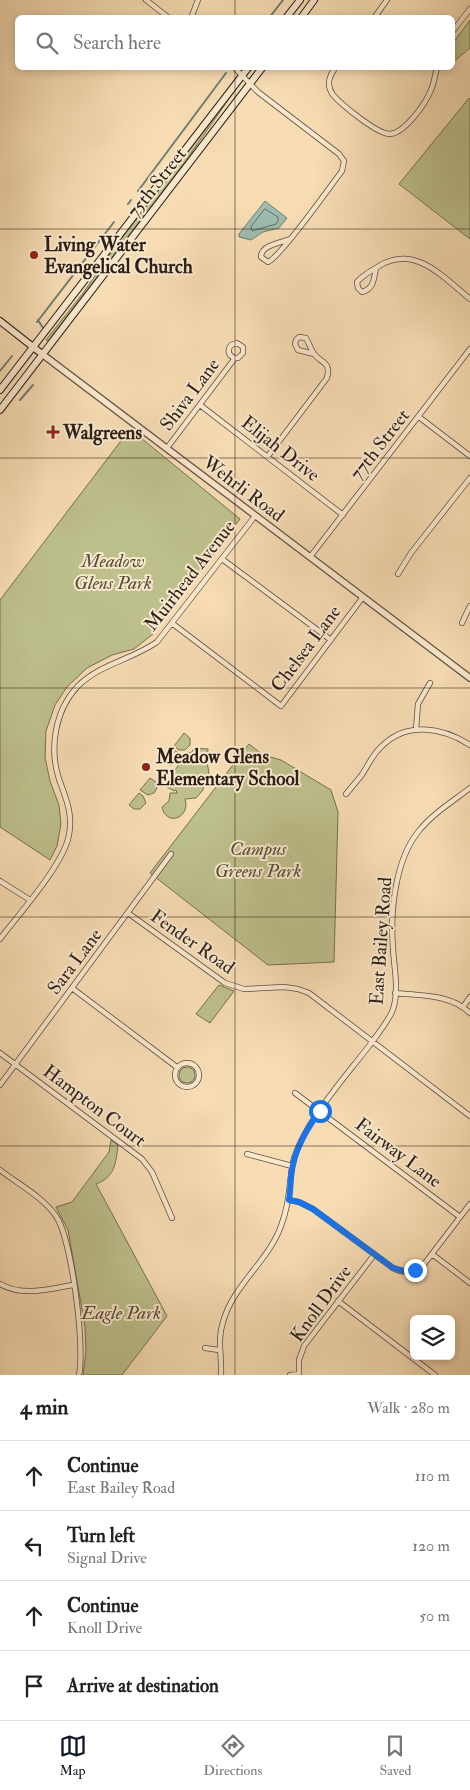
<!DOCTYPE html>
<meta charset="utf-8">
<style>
body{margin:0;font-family:"IM FELL Double Pica",serif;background:#f2f2f2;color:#222}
.controls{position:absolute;right:15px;bottom:15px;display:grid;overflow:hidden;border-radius:8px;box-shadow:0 2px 8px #0003}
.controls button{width:45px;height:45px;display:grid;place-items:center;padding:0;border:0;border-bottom:1px solid #e0e0e0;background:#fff;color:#222;font:25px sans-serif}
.stop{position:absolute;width:15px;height:15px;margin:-11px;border:4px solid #1a73e8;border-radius:50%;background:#fff}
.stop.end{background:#1a73e8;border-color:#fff;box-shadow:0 1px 5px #0008}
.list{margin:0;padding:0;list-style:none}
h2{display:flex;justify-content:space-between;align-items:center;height:65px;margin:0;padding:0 20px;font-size:21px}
h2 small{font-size:16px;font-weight:400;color:#767676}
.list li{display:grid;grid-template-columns:32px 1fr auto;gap:15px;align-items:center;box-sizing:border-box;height:70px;padding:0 20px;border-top:1px solid #e0e0e0}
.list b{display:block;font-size:19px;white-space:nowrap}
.list p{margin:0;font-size:16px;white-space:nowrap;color:#767676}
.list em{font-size:16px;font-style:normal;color:#767676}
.icon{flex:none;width:28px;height:28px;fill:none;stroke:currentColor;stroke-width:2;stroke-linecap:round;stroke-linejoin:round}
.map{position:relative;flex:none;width:470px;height:1375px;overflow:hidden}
.search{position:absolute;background:#fff;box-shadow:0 2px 8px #0003;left:15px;right:15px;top:15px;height:55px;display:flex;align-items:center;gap:12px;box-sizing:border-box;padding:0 18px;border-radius:8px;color:#767676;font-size:19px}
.sheet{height:345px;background:#fff}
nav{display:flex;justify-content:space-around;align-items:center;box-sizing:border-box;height:70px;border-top:1px solid #e0e0e0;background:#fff;font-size:14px;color:#767676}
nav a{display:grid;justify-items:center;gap:2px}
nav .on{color:#111827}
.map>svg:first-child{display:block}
.green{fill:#bdc08d;stroke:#747052}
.water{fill:#9dbcae;stroke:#6f7d71}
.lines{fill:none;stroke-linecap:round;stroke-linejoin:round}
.shore{stroke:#646e62;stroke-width:1}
.stream{stroke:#6f7d71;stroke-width:2}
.minor-casing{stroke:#5e4e3e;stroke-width:6}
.tertiary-casing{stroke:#5e4e3e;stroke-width:8}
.secondary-casing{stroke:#2b1f16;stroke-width:8}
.minor{stroke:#fae8ce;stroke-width:4.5}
.tertiary{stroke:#fae8ce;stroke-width:5.5}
.secondary{stroke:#fae8ce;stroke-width:6}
.route{stroke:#1a73e8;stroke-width:6}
.grid{fill:none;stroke:#2b1f16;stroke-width:1;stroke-opacity:0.55}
.poi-dot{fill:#8f2418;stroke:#fae8ce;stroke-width:2}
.labels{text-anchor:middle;stroke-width:4;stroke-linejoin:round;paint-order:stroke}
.street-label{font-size:19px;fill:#2b1f16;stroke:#fae8ce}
.poi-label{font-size:19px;font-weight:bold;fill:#2b1f16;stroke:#fae8ce;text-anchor:start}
.park-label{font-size:19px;font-style:italic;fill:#574f3a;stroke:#fae8ce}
</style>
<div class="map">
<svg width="470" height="1375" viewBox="0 0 470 1375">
<rect width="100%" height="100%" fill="#f7dcb4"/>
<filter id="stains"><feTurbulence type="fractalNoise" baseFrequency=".004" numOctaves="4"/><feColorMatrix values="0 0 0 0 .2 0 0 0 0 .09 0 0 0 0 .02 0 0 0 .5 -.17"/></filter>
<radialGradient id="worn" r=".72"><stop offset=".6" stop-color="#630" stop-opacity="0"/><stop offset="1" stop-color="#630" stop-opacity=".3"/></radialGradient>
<path class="green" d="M470,20V48L453,62V43Z
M233,93L185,162L48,341L46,340L83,293L112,251Z
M469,98L470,99V239L399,184Z
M130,429L240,519L153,634L134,649L112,655L87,668L67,687L55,705L46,731L45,757L50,781L59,805L61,824L57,846L50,860L0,827V600Z
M184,733L190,738V745L185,750H179L174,746Z
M249,744L263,755L281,760L331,790L338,812L334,962L268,965L150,873Z
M172,748L177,752L179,759L175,764L170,765L163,761Z
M194,748L208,749L207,762L209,773L204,783L203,790L196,798L185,799C191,818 166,827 162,807L169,801L170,793H177L176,790L174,791L167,787L169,780H172L170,777L188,752L191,753Z
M150,778L156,782L157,788L154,793L148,795L140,790Z
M139,793L143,796L146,803L140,809H134L129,805Z
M219,985L234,991L210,1023L196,1014Z
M179 1075a8 8 0 1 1 16 0a8 8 0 1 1-16 0Z
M111,1140L118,1145C116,1163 115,1177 96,1184L167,1316L122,1375H83L86,1352L85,1327L68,1230L56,1207L72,1202L109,1152Z"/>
<path class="water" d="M265,201L287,218L279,228L263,232L251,240L239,237V234Z"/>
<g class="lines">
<path class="shore" d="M265,209L278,217V221L276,224L252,231L251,227Z"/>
<path class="stream" d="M269,18L283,0
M138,191L226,73
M128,204L131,200
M38,320L43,328
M37,322L114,222
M0,371L12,356
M20,400L33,385"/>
<g class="minor-casing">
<path id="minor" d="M146,0L169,18
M191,18L198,0
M374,18L387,0
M452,32L470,9
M235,68L258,92L339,154L344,161L342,171L336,179C324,195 281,256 268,262L261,257C261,245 280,243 290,239
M335,68C329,77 326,85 333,95C342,105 377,134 390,134C405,133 426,103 431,90C434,83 435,75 437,68
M376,268C374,278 374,289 362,292L358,288L357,282C363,275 371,271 379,266C415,244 443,277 470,299
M200,405L343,515
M419,417L470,456
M167,448L235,358H238L243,353V347L237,343L231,345C227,350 228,356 235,358
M268,456L327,378C331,361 322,364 314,354C311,350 309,343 306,338L299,337L296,340L295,344L298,350L314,354
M310,557L470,349
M222,559L331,640
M398,574L411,553L470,478
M462,623L470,606
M173,624L281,706L363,597
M416,729L418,704L430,683
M346,794C351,788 356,782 361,776C368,766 372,755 381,747C406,721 442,727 470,745
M0,881L30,900
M128,913L225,983L244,989L284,987L298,989L309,993L470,1116
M0,939C19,914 64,864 69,835C73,813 66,799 59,779C49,748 55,710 78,686C100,664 131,660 157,642L255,516
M72,988L178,1068
M395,993C422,996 450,994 470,1013
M463,1007L470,997
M0,1053L142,1159L152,1172L172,1218
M175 1075a12 12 0 1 1 24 0a12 12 0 1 1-24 0Z
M0,1085L171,854
M295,1093L460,1217
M247,1154L292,1166
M0,1170C18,1184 43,1197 56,1216C72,1240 85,1347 79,1375
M289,1200L299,1202L313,1209L393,1268C404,1274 415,1272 425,1263L470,1204
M432,1254L470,1283
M0,1284C23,1297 49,1289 73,1285
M338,1301L435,1375
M205,1348L219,1350
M221,1375C222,1357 217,1340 223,1322C233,1285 268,1262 281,1226C289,1205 289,1188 292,1167C294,1154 301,1140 308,1128C325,1099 348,1073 369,1046C377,1035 386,1024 392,1012C400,992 394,969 393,948C390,912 395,861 418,832C432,814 452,802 470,788
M290,1375L299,1374
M299,1375V1360L304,1346L374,1255"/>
</g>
<g class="tertiary-casing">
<path id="tertiary" d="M42,354L470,678"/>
</g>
<g class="secondary-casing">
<path id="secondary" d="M286,18L300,0
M301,18L314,0
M0,321L42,354
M0,390L248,68
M0,410L262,68"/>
</g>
<use href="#minor" class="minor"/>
<use href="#tertiary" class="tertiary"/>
<use href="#secondary" class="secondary"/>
</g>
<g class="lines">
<path class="route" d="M320,1111C308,1127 297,1145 293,1165C290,1176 291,1189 289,1200L299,1202L313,1209L393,1268L408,1272L415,1270"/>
</g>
<path class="grid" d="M235,0V18M235,68V1375M0,229H470M0,458H470M0,688H470M0,917H470M0,1146H470"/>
<g class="poi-dot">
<circle cx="34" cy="255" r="5"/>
<path d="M50.5 424.5h5v5h5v5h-5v5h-5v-5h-5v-5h5z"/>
<circle cx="146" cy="767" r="5"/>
</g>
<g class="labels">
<g class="street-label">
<text transform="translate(156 182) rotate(-52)" y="7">75th Street</text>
<text transform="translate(189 394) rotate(-53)" y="7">Shiva Lane</text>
<text transform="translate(379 444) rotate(-52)" y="7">77th Street</text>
<text transform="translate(281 448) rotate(38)" y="7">Elijah Drive</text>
<text transform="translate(244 488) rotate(37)" y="7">Wehrli Road</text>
<text transform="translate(189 575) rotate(-52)" y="7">Muirhead Avenue</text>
<text transform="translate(305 648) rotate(-53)" y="7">Chelsea Lane</text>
<text transform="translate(193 941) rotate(35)" y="7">Fender Road</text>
<text transform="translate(380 941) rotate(-86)" y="7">East Bailey Road</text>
<text transform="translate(74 961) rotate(-53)" y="7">Sara Lane</text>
<text transform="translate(95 1105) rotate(37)" y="7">Hampton Court</text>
<text transform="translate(399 1152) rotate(37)" y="7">Fairway Lane</text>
<text transform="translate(320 1303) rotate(-54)" y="7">Knoll Drive</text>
</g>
<g class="poi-label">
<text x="44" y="251">Living Water<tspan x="44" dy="22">Evangelical Church</tspan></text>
<text x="63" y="439">Walgreens</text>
<text x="156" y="763">Meadow Glens<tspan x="156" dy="22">Elementary School</tspan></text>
</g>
<g class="park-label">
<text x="113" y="567">Meadow<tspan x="113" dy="22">Glens Park</tspan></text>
<text x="258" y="855">Campus<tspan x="258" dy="22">Greens Park</tspan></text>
<text x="121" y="1319">Eagle Park</text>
</g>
</g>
<rect width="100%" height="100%" filter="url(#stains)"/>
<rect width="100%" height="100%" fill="url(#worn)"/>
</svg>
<div class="controls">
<button><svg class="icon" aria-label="layers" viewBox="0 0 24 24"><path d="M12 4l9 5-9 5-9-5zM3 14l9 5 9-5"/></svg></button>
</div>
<div class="stop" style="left:320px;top:1111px"></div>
<div class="stop end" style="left:415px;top:1270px"></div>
<div class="search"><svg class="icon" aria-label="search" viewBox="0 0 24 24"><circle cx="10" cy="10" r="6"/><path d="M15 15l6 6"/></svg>Search here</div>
</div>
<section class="sheet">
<h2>4 min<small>Walk · 280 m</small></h2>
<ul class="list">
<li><svg class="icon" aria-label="ahead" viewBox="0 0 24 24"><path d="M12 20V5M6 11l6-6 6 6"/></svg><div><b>Continue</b><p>East Bailey Road</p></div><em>110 m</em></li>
<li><svg class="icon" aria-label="left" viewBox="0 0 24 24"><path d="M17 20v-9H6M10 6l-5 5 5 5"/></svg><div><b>Turn left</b><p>Signal Drive</p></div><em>120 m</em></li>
<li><svg class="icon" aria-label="ahead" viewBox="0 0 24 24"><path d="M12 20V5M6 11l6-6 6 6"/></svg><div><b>Continue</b><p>Knoll Drive</p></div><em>50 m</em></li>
<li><svg class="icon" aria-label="arrive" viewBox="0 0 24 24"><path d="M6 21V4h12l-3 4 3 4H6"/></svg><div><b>Arrive at destination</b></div></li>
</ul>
</section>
<nav>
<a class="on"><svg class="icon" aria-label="map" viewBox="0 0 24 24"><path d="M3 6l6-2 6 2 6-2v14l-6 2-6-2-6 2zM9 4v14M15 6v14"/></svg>Map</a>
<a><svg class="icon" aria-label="directions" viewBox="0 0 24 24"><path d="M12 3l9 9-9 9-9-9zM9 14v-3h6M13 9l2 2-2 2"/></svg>Directions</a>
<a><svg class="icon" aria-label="saved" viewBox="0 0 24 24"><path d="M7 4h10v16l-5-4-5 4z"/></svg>Saved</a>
</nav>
